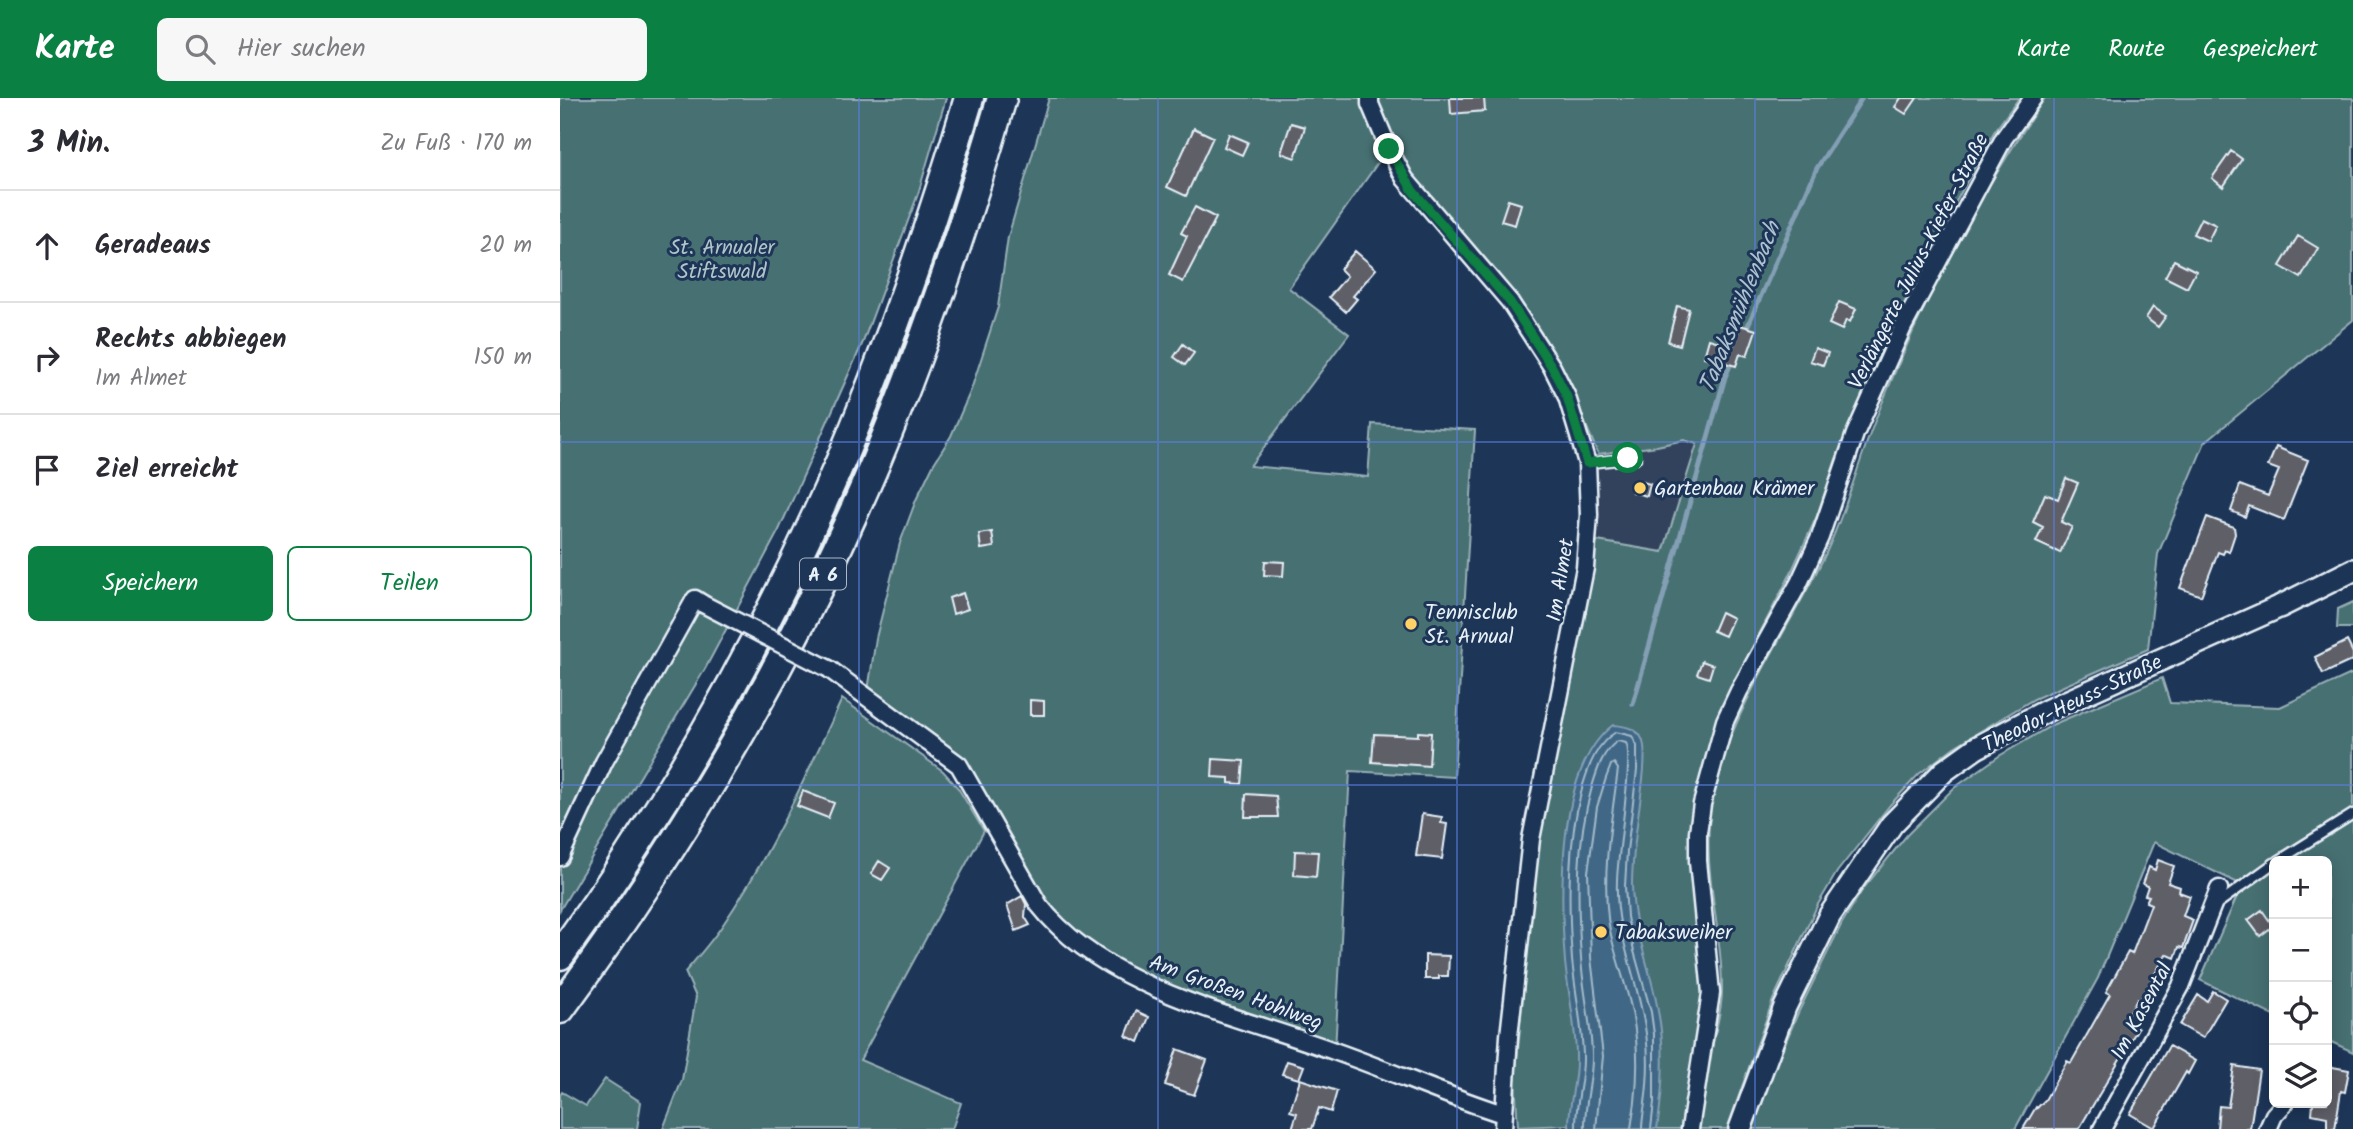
<!DOCTYPE html>
<html lang="de">
<meta charset="utf-8">
<style>
body{margin:0;font-family:Kalam,sans-serif;background:#f7f7f7;color:#2b2b33}
.controls{position:absolute;right:21px;bottom:21px;display:grid;overflow:hidden;border-radius:10px;box-shadow:0 4px 18px #0003}
.controls button{width:63px;height:63px;display:grid;place-items:center;padding:0;border:0;border-bottom:2px solid #e1e1e2;background:#fff;color:#2b2b33;font:35px sans-serif}
.stop{position:absolute;width:21px;height:21px;margin:-16px;border:5px solid #0b8043;border-radius:50%;background:#fff}
.stop.end{background:#0b8043;border-color:#fff;box-shadow:0 2px 7px #0008}
.list{margin:0;padding:0;list-style:none}
h2{display:flex;justify-content:space-between;align-items:center;height:91px;margin:0;padding:0 28px;font-size:30px}
h2 small{font-size:23px;font-weight:400;color:#7c7c81}
.list li{display:grid;grid-template-columns:46px 1fr auto;gap:21px;align-items:center;box-sizing:border-box;height:112px;padding:0 28px;border-top:2px solid #e1e1e2}
.list b{display:block;font-size:26px;white-space:nowrap}
.list p{margin:0;font-size:23px;white-space:nowrap;color:#7c7c81}
.list em{font-size:23px;font-style:normal;color:#7c7c81}
.actions{display:flex;gap:14px;padding:21px 28px}
.actions a{flex:1;padding:16px 0;border:2px solid #0b8043;border-radius:10px;text-align:center;font-size:24px;color:#0b8043}
.actions .main{background:#0b8043;color:#fff}
.icon{flex:none;width:38px;height:38px;fill:none;stroke:currentColor;stroke-width:2;stroke-linecap:round;stroke-linejoin:round}
.map{position:relative;flex:none;width:1793px;height:1031px;overflow:hidden}
header{display:flex;align-items:center;gap:42px;box-sizing:border-box;height:98px;padding:0 35px;background:#0b8043;color:#fff}
header strong{font-size:33px}
nav{display:flex;gap:38px;margin-inline-start:auto;font-size:24px}
.search{width:490px;height:63px;background:#f7f7f7;display:flex;align-items:center;gap:18px;box-sizing:border-box;padding:0 24px;border-radius:10px;color:#7c7c81;font-size:26px}
main{display:flex}
aside{flex:1;background:#fff}
.map>svg:first-child{display:block}
.built{fill:#30425c}
.green{fill:#476f73;stroke:#98b0b6;stroke-width:2}
.water{fill:#3f6886;stroke:#839fb4;stroke-width:2}
.lines{fill:none;stroke-linecap:round;stroke-linejoin:round}
.shore{stroke:#a4baca;stroke-width:2}
.stream{stroke:#839fb4;stroke-width:5}
.building{fill:#5e5f68;stroke:#e8f1f8;stroke-width:2}
.lane-casing{stroke:#e8f1f8;stroke-width:13}
.street-casing{stroke:#e8f1f8;stroke-width:21}
.secondary-casing{stroke:#e8f1f8;stroke-width:26}
.highway-casing{stroke:#e8f1f8;stroke-width:33}
.lane{stroke:#1d3557;stroke-width:8}
.street{stroke:#1d3557;stroke-width:16}
.secondary{stroke:#1d3557;stroke-width:21}
.highway{stroke:#1d3557;stroke-width:28}
.street-bridge-casing{stroke:#e8f1f8;stroke-width:21;stroke-linecap:butt}
.street-bridge{stroke:#1d3557;stroke-width:16}
.route{stroke:#0b8043;stroke-width:9}
.grid{fill:none;stroke:#5a7fe2;stroke-width:2;stroke-opacity:0.55}
.poi-dot{fill:#ffd166;stroke:#1d3557;stroke-width:2.5}
.labels{text-anchor:middle;stroke-width:6;stroke-linejoin:round;paint-order:stroke}
.shield{fill:#1d3557;stroke:#abb9c8;stroke-width:2}
.shield-label{font-size:19px;font-weight:bold;fill:#e8f1f8}
.park-label{font-size:21px;fill:#b0c4c9;stroke:#1d3557}
.street-label{font-size:21px;fill:#e8f1f8;stroke:#1d3557}
.poi-label{font-size:21px;fill:#e8f1f8;stroke:#1d3557;text-anchor:start}
.water-label{font-size:23px;font-style:italic;fill:#adc1d0;stroke:#1d3557}
</style>
<header>
<strong>Karte</strong>
<div class="search"><svg class="icon" aria-label="search" viewBox="0 0 24 24"><circle cx="10" cy="10" r="6"/><path d="M15 15l6 6"/></svg>Hier suchen</div>
<nav><a>Karte</a><a>Route</a><a>Gespeichert</a></nav>
</header>
<main>
<aside>
<h2>3 Min.<small>Zu Fuß · 170 m</small></h2>
<ul class="list">
<li><svg class="icon" aria-label="ahead" viewBox="0 0 24 24"><path d="M12 20V5M6 11l6-6 6 6"/></svg><div><b>Geradeaus</b></div><em>20 m</em></li>
<li><svg class="icon" aria-label="right" viewBox="0 0 24 24"><path d="M7 20v-9h11M14 6l5 5-5 5"/></svg><div><b>Rechts abbiegen</b><p>Im Almet</p></div><em>150 m</em></li>
<li><svg class="icon" aria-label="arrive" viewBox="0 0 24 24"><path d="M6 21V4h12l-3 4 3 4H6"/></svg><div><b>Ziel erreicht</b></div></li>
</ul>
<div class="actions"><a class="main">Speichern</a><a>Teilen</a></div>
</aside>
<div class="map">
<svg width="1793" height="1031" viewBox="0 0 1793 1031">
<rect width="100%" height="100%" fill="#1d3557"/>
<filter id="ink" filterUnits="userSpaceOnUse"><feTurbulence type="fractalNoise" baseFrequency=".0143" numOctaves="2"/><feDisplacementMap in="SourceGraphic" scale="14" xChannelSelector="R" yChannelSelector="G"/><feConvolveMatrix kernelMatrix="1 2 1 2 8 2 1 2 1" color-interpolation-filters="sRGB"/></filter>
<g filter="url(#ink)">
<path class="built" d="M1124,342L1137,345L1103,455L1037,443L1036,372L1039,370L1038,356L1097,348Z"/>
<path class="green" d="M0,0H386L358,96L303,244L219,432L145,571L0,812Z
M489,0H1459L1434,34L1387,120L1322,250L1276,361L1257,418L1229,479L1159,613L1134,704L1130,734V763L1142,894L1141,917L1123,1031H1009V1027L958,1029L955,983L977,747L1037,443L1103,454L1137,346L1124,342L1097,348L1038,356L1005,277L985,245L851,77L836,45L822,59L729,190L789,236L690,368L808,379L812,326L915,332L894,679L790,673L775,953L607,895L494,826L406,678L309,599V586L316,540L340,445L356,402L373,367L391,338L411,292L438,209L448,139Z
M1485,0H1793V222L1645,344L1598,456L1588,551L1474,601L1394,649L1359,676L1330,707L1277,774L1257,808L1213,902L1167,1031H1139C1143,1005 1146,979 1151,954C1155,934 1162,913 1162,893C1163,832 1141,771 1151,710C1166,616 1225,540 1265,457C1286,413 1298,365 1316,320C1360,209 1417,99 1485,0Z
M1793,504V530H1777L1778,511Z
M1793,575V954L1767,942V763H1714V918L1640,882L1682,787L1594,744L1538,880L1455,1031H1193L1207,988L1238,915L1282,825L1303,791L1347,737L1394,690L1439,658L1494,626L1602,580L1610,605L1720,609Z
M282,601L383,673L398,690L424,733L300,962L401,1005L392,1031H103L122,982L136,899L125,874C138,859 151,844 162,828C210,758 246,678 282,601Z
M45,981L81,1004L77,1031H0V997L2,994L26,1008Z"/>
<path class="water" d="M1053,627C1067,628 1082,631 1084,648C1086,664 1083,681 1081,697C1077,727 1072,757 1072,787C1073,833 1091,870 1098,913C1106,952 1103,993 1097,1031H1010L1009,1027C1009,1004 1017,982 1016,959C1016,927 1008,895 1005,864C1000,799 996,670 1053,627Z"/>
<g class="lines">
<path class="shore" d="M1016,1031C1015,1006 1024,982 1023,957C1022,925 1015,893 1012,862C1008,804 1007,744 1023,687C1029,667 1037,645 1056,634L1072,638L1077,648V672L1067,753L1065,788L1067,819L1074,853L1091,914L1094,936V1004L1091,1031
M1025,1031C1024,1006 1033,981 1032,956C1031,924 1023,892 1021,860C1017,802 1016,744 1032,689C1037,672 1043,652 1058,643L1066,645C1074,658 1057,759 1057,783C1055,829 1073,870 1082,914C1089,942 1089,976 1085,1005C1084,1013 1082,1022 1082,1031
M1036,1031L1043,958L1031,860L1028,774L1037,709L1046,680L1051,667L1054,665L1058,671C1052,720 1042,770 1048,820C1052,854 1067,885 1073,919C1078,946 1078,977 1075,1004C1074,1013 1072,1022 1071,1031"/>
<path class="stream" d="M1185,234L1257,70L1302,0
M1073,606L1165,279L1172,263"/>
</g>
<path class="building" d="M890,0H924L925,13L891,16Z
M1341,0H1357L1346,16L1335,9Z
M731,25L745,29L735,60L721,55Z
M634,30L653,39L626,98L607,89Z
M669,36L688,44L682,57L664,49Z
M1671,53L1682,61L1663,89L1652,80Z
M948,102L961,106L955,127L941,123Z
M635,109L656,120L623,184L609,177L627,138L621,135Z
M1641,120L1656,127L1648,143L1633,136Z
M1738,138L1758,150L1741,180L1720,168Z
M795,153L816,171L793,198L797,201L786,214L769,199L787,178L780,171Z
M1614,162L1636,173L1627,190L1605,179Z
M1279,204L1296,211L1290,224L1286,222L1282,232L1269,226Z
M1117,208L1129,211L1120,247L1108,244Z
M1593,209L1606,218L1598,229L1586,220Z
M1180,227L1196,232L1187,258L1180,256L1176,268L1144,259L1149,241L1173,248Z
M623,246L634,255L625,267L614,259Z
M1255,250L1268,255L1263,267L1250,263Z
M1716,349L1748,362L1724,422L1689,408L1685,419L1671,413L1680,387L1708,398L1719,372L1708,368Z
M1506,380L1518,385L1501,424L1512,429L1500,455L1476,444L1483,429L1473,424L1485,396L1498,401Z
M1075,382L1090,386L1087,398L1072,394Z
M1647,419L1674,429L1675,436L1669,454L1665,452L1663,456L1658,454L1641,498L1620,490Z
M432,434L434,449L421,451L419,436Z
M705,463L724,464L723,478L704,477Z
M403,495L408,511L393,516L389,500Z
M1161,514L1173,520L1165,538L1153,533Z
M1787,543L1793,555V562L1763,576L1755,559Z
M1142,563L1153,567L1149,580L1137,576Z
M470,602L484,603V617H470Z
M858,634L871,635L869,668L812,664L814,636L858,638Z
M653,661L684,663L682,686L669,685V680L652,679Z
M243,693L274,705L268,720L237,708Z
M686,696L716,698L718,719H685Z
M862,716L882,719L881,725L887,726L882,761L856,758Z
M735,753L758,754L756,779L734,777Z
M1598,762L1614,768L1608,785L1620,789L1619,794L1630,798L1623,818L1633,822L1623,850L1619,849L1615,860L1606,856L1580,903L1577,901L1565,923L1578,930L1519,1031H1463L1476,1009L1477,1010L1485,1002L1507,963L1511,965L1550,896L1546,894L1568,854L1572,856L1591,806L1586,804L1589,798L1585,797L1588,788L1583,786L1589,769L1595,772Z
M319,763L330,770L322,782L311,776Z
M462,798L466,806L465,819L470,827L456,833L447,807Z
M1702,812L1713,828L1700,838L1688,822Z
M865,857L889,858L888,878H879V881H865Z
M1653,893L1666,901L1643,940L1620,927L1638,897L1647,903Z
M576,913L589,919L579,944L566,938Z
M1609,948L1635,963L1628,976L1626,974L1594,1030L1570,1016Z
M617,951L647,962L634,997L605,987Z
M727,963L744,968L739,981L722,976Z
M1674,968L1699,972L1690,1031H1657L1659,1008L1668,1009Z
M1767,968L1789,972L1785,994L1781,993L1775,1031H1767V1019L1752,1016L1753,1005H1767Z
M740,981L777,993L771,1014L759,1010L752,1031H732L737,1015L730,1013Z"/>
<g class="lines">
<g class="lane-casing">
<path id="lane" d="M1027,365L1076,360
M1718,763L1793,716
M1656,807L1714,765"/>
</g>
<g class="street-casing">
<path id="street" d="M810,0V6L829,51L845,81L950,204L992,269L1007,299L1027,365L1029,417L1025,470L971,741L949,938L943,1031
M269,571L399,667L479,807C546,892 676,917 774,953C831,973 886,998 943,1016
M0,759L44,664L135,501L143,506
M1130,1031L1151,895L1138,763V734L1142,706L1165,623L1179,593L1239,485L1260,439L1295,336L1343,229L1444,40L1473,0
M1542,1031L1621,888L1659,791
M1708,1031L1714,1017L1725,1005"/>
</g>
<g class="secondary-casing">
<path id="secondary" d="M1180,1031L1225,909L1270,817L1332,726L1384,673L1416,650L1488,612L1719,509L1793,472"/>
</g>
<g class="highway-casing">
<path id="highway" d="M0,857C113,702 209,531 284,355C333,239 373,120 409,0
M0,911C124,742 233,559 315,366C365,247 406,124 442,0"/>
</g>
<use href="#lane" class="lane"/>
<use href="#street" class="street"/>
<use href="#secondary" class="secondary"/>
<use href="#highway" class="highway"/>
<g class="street-bridge-casing">
<path id="street-bridge" d="M143,506L269,571"/>
</g>
<use href="#street-bridge" class="street-bridge"/>
</g>
</g>
<g class="lines" filter="url(#ink)">
<path class="route" d="M829,51L853,93L950,204L992,269L1007,299L1027,365L1068,360"/>
</g>
<path class="grid" d="M299,0V1031M598,0V1031M897,0V1031M1195,0V1031M1494,0V1031M0,344H1793M0,687H1793"/>
<g class="poi-dot">
<circle cx="1080" cy="390" r="7"/>
<circle cx="851" cy="526" r="7"/>
<circle cx="1041" cy="834" r="7"/>
</g>
<g class="labels">
<rect class="shield" x="240" y="460.5" width="46" height="31" rx="5"/>
<g class="shield-label">
<text x="263" y="483">A 6</text>
</g>
<g class="park-label">
<text x="162" y="156">St. Arnualer<tspan x="162" dy="24">Stiftswald</tspan></text>
</g>
<g class="street-label">
<text transform="translate(1358 163) rotate(-63)" y="7">Verlängerte Julius-Kiefer-Straße</text>
<text transform="translate(1000 482) rotate(-81)" y="7">Im Almet</text>
<text transform="translate(1512 605) rotate(-26)" y="7">Theodor-Heuss-Straße</text>
<text transform="translate(676 894) rotate(20)" y="7">Am Großen Hohlweg</text>
<text transform="translate(1581 913) rotate(-62)" y="7">Im Kasental</text>
</g>
<g class="poi-label">
<text x="1094" y="397">Gartenbau Krämer</text>
<text x="865" y="521">Tennisclub<tspan x="865" dy="24">St. Arnual</tspan></text>
<text x="1055" y="841">Tabaksweiher</text>
</g>
<g class="water-label">
<text transform="translate(1179 209) rotate(-68)" y="8">Tabaksmühlenbach</text>
</g>
</g>
</svg>
<div class="controls">
<button>+</button>
<button>−</button>
<button><svg class="icon" aria-label="locate" viewBox="0 0 24 24"><circle cx="12" cy="12" r="6"/><path d="M12 2v4M12 18v4M2 12h4M18 12h4"/></svg></button>
<button><svg class="icon" aria-label="layers" viewBox="0 0 24 24"><path d="M12 4l9 5-9 5-9-5zM3 14l9 5 9-5"/></svg></button>
</div>
<div class="stop" style="left:1068px;top:360px"></div>
<div class="stop end" style="left:829px;top:51px"></div>
</div>
</main>
